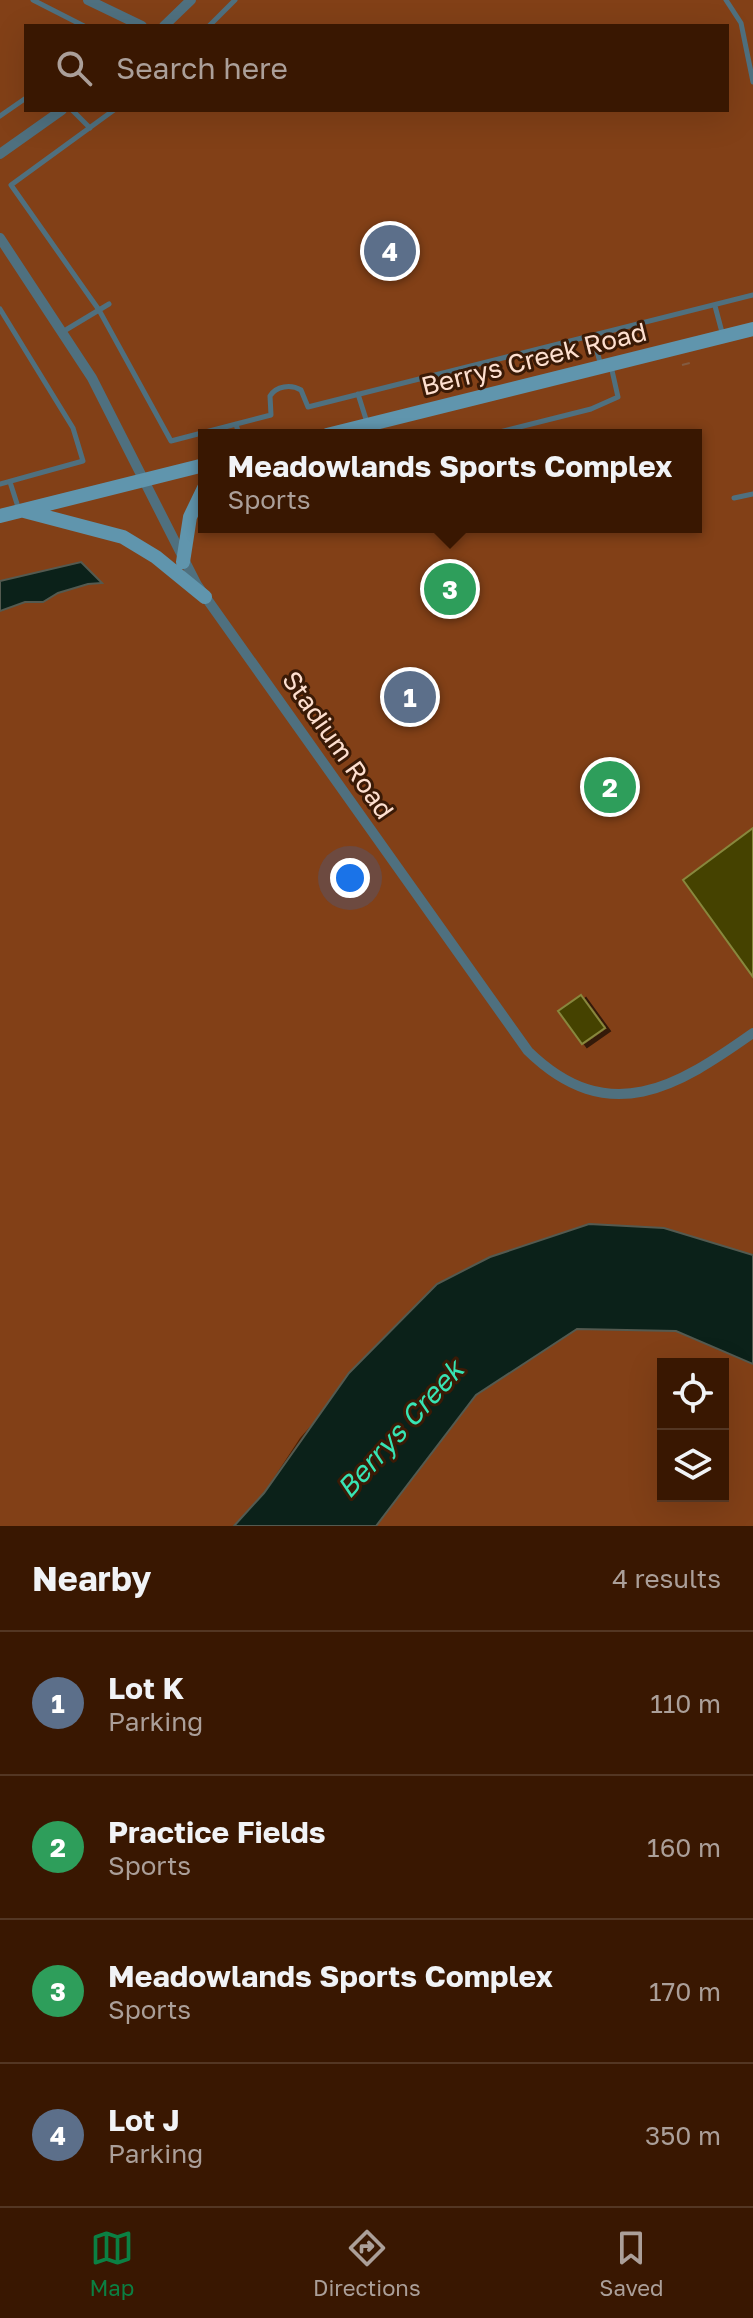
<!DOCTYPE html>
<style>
body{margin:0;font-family:"Golos Text",sans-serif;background:#40200b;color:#f1f3f6}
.controls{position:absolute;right:24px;bottom:24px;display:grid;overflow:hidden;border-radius:0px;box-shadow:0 8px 32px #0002}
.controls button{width:72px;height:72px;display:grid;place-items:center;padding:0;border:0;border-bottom:2px solid #533623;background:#391701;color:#f1f3f6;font:40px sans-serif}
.you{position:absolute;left:350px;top:878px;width:28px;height:28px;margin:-20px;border:6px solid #fff;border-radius:50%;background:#1a73e8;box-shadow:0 0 0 12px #1a73e833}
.badge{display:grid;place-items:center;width:52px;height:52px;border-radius:50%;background:#0b8043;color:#fff;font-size:26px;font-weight:700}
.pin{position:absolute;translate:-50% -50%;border:4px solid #fff;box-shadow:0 2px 8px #0006}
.popup{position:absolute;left:198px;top:429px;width:504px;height:104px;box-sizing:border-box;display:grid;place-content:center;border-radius:0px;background:#391701;filter:drop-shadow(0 2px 6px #0005);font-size:26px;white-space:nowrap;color:#ab9f99}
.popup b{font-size:30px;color:#f1f3f6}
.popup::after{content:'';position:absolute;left:50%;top:100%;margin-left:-16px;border:16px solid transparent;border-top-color:#391701}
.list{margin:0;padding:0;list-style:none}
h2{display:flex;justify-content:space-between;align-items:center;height:104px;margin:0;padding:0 32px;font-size:34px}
h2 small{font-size:26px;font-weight:400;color:#ab9f99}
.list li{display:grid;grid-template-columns:52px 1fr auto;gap:24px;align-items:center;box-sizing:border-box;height:144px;padding:0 32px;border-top:2px solid #533623}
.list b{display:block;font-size:30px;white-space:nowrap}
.list p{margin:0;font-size:26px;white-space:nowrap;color:#ab9f99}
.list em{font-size:26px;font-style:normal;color:#ab9f99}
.icon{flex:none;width:44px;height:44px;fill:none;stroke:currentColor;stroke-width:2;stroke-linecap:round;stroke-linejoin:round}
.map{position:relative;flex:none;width:753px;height:1526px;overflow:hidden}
.search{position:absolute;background:#391701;box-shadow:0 8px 32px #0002;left:24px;right:24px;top:24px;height:88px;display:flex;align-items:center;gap:20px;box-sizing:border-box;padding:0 28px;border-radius:0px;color:#ab9f99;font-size:30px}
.sheet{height:680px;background:#391701}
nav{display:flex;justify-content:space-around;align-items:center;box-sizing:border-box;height:112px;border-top:2px solid #533623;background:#391701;font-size:22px;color:#ab9f99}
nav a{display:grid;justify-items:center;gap:4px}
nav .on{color:#0b8043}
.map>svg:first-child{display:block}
.green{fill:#824017;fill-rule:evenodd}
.water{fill:#0b2119;stroke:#545a50;stroke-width:2}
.building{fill:#444303;stroke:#88873c;stroke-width:2;filter:url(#shadow)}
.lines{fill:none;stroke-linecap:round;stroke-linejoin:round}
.path{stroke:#835b41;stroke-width:2;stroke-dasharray:8 4;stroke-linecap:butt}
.lane{stroke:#4f707f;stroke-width:5}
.street{stroke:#4f707f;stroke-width:10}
.secondary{stroke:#6095ad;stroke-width:14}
.labels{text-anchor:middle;stroke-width:6;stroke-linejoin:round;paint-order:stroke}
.street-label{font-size:26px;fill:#fddfcf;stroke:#3a1a06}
.water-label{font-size:28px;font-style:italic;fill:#37e4b4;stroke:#3a1a06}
</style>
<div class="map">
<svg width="753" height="1526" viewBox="0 0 753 1526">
<defs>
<filter id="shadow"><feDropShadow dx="5" dy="3" stdDeviation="0" flood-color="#0009"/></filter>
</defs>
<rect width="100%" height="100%" fill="#4c1f01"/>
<path class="green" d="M0,0H753V1255L664,1228L589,1224L490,1257L437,1284L300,1438L264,1493L234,1526H0ZM26,26H727V110H26ZM204,435H696V527H204Z
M577,1329L676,1331L753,1364V1526H376L476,1395ZM663,1364H723V1496H663Z"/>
<path class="water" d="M81,562L102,583L88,584L58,593L43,602H25L0,611V581Z
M589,1224L664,1228L753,1255V1364L676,1331L577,1329L476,1395L376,1526H234L264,1493L349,1373L437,1284L490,1257Z"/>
<path class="building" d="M753,828V977L683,880Z
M581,995L605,1028L582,1044L558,1011Z"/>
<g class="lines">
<path class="path" d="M682,365L690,363"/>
<path class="lane" d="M33,0L84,26
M726,0L741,23L753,82
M209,26L235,0
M72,110L90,128
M114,110L11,185L99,310L171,441L271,415L270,396C276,386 291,384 301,390L308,407L753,295
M0,116L26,98
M715,306L723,336
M0,309L73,428L83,461L0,484
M64,331L109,304
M593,336L601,366
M358,394L371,435
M236,424L239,435
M488,435L591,409L618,397L611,366
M10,482L19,510
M734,498L753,494"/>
<path class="street" d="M88,0L142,26
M164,26L191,0
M0,154L62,110
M0,238L92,378L197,585L528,1051C609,1130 678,1086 753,1033"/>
<path class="secondary" d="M327,435L753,329
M24,511L123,537L156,557L205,597
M0,516L204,465
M183,562L190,517L204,488"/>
</g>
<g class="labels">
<g class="street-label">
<text transform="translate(534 359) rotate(-14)" y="9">Berrys Creek Road</text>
<text transform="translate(338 745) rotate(55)" y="9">Stadium Road</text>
</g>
<g class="water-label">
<text transform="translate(400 1429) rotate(-48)" y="10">Berrys Creek</text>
</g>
</g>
</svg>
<div class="controls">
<button><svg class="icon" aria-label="locate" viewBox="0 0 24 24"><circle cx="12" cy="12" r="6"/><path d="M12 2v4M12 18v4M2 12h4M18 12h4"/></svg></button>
<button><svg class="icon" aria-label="layers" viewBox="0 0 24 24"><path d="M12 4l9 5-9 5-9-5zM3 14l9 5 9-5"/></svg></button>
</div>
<div class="you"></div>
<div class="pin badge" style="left:410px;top:697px;background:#5c6f8a">1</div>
<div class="pin badge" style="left:610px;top:787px;background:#2e9e5b">2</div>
<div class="pin badge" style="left:450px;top:589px;background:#2e9e5b">3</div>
<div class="popup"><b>Meadowlands Sports Complex</b>Sports</div>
<div class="pin badge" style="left:390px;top:251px;background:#5c6f8a">4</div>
<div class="search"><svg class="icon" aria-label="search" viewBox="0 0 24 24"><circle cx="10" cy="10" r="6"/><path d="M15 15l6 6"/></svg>Search here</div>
</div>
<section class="sheet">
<h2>Nearby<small>4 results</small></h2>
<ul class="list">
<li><span class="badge" style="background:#5c6f8a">1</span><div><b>Lot K</b><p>Parking</p></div><em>110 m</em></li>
<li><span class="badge" style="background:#2e9e5b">2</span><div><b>Practice Fields</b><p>Sports</p></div><em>160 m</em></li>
<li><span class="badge" style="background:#2e9e5b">3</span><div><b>Meadowlands Sports Complex</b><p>Sports</p></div><em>170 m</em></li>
<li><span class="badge" style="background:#5c6f8a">4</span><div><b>Lot J</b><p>Parking</p></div><em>350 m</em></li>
</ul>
</section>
<nav>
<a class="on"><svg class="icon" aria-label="map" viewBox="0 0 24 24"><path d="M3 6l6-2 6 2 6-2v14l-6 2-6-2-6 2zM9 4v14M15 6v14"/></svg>Map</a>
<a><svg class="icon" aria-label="directions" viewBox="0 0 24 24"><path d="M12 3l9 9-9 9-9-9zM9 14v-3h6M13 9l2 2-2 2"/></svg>Directions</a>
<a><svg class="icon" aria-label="saved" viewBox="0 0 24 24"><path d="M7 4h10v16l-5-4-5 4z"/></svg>Saved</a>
</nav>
